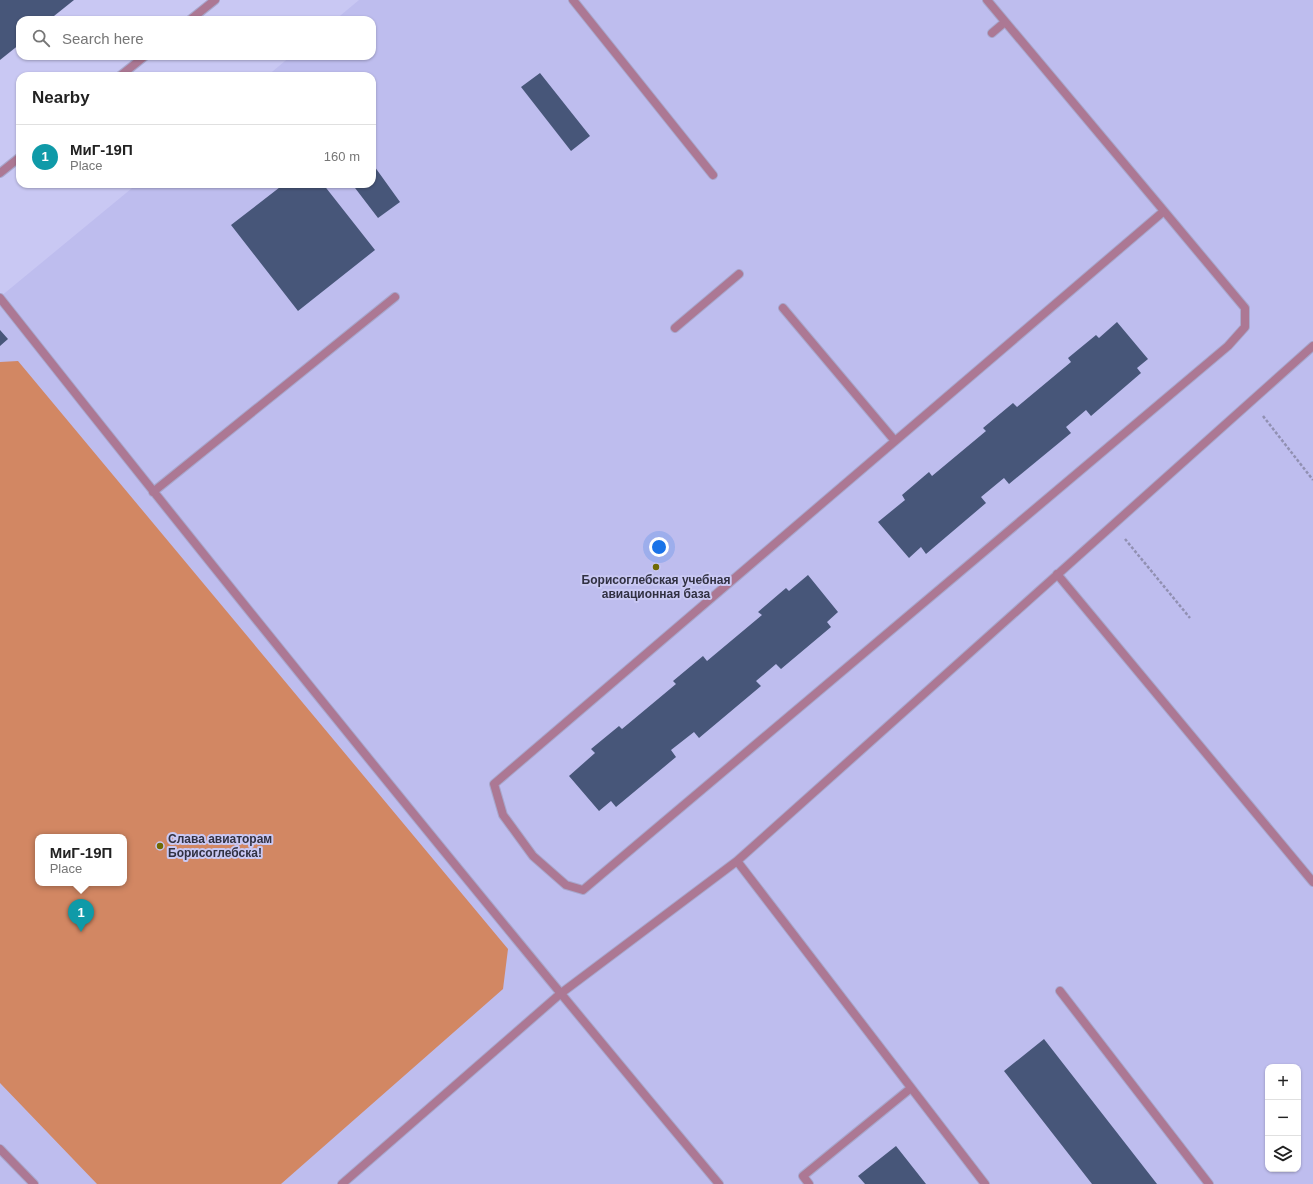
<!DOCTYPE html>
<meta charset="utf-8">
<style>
body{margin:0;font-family:Helvetica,sans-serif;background:#f2f2f2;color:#222}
.controls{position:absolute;right:12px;bottom:12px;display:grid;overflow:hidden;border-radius:8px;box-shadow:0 1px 3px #0004}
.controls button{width:36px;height:36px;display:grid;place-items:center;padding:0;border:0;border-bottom:1px solid #e0e0e0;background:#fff;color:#222;font:20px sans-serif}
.you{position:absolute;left:659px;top:547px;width:14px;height:14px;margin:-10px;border:3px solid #fff;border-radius:50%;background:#1a73e8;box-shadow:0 0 0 6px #1a73e833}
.badge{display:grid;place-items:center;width:26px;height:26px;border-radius:50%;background:#6f6a03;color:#fff;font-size:13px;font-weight:700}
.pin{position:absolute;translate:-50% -33px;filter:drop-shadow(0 1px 2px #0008)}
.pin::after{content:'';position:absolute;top:21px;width:14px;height:12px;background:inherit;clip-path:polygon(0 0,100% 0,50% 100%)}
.popup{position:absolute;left:35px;top:834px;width:92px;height:52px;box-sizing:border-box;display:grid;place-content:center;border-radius:8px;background:#fff;filter:drop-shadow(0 1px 3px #0005);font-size:13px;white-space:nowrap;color:#767676}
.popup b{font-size:15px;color:#222}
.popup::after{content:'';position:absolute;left:50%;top:100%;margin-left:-8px;border:8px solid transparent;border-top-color:#fff}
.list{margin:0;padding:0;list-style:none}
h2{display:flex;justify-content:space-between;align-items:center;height:52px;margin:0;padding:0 16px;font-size:17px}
h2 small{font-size:13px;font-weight:400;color:#767676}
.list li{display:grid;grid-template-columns:26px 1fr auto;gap:12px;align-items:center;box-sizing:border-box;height:64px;padding:0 16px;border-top:1px solid #e0e0e0}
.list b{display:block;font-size:15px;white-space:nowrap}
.list p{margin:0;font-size:13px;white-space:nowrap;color:#767676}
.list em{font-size:13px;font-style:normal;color:#767676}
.icon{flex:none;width:22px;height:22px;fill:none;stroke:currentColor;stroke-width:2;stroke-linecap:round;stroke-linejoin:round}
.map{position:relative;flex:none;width:1313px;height:1184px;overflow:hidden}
.search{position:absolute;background:#fff;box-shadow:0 1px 3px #0004;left:16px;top:16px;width:360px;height:44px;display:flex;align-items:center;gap:10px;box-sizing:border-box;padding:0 14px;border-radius:12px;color:#767676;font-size:15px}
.panel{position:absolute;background:#fff;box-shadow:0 1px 3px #0004;left:16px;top:72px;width:360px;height:116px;border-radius:12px}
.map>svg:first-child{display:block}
.built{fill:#bebdee;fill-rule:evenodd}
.green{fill:#d28763;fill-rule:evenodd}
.building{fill:#475679}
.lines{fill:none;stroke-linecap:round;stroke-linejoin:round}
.service-casing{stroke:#a8a7cc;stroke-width:10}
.minor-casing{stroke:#a8a7cc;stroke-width:10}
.path{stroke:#9190b2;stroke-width:2.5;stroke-dasharray:3 2;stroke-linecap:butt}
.service{stroke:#ac7894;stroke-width:8}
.minor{stroke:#ac7894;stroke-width:8}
.poi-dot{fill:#6f6a03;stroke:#c9c8f3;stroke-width:1.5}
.labels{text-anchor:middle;stroke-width:4;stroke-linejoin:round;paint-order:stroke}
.poi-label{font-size:12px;font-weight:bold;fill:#313142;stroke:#c9c8f3}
</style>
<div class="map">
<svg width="1313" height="1184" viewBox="0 0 1313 1184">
<rect width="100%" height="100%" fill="#c9c8f3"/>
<path class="built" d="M359,0H1313V1184H0V297L137,184H372V76H267L291,56H372V20H335ZM38,837H124V883H38ZM1268,1067H1298V1169H1268Z"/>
<path class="green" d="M18,361L508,949L503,989L281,1184H97L0,1083V362ZM38,837H124V883H38Z"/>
<path class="building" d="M0,0H74L49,20H20V44L0,60Z
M540,73L590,136L571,151L521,87Z
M372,163L400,202L378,218L352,184H372Z
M284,184H323L375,250L298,311L231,225Z
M1117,322L1148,359L1137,368L1141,373L1091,416L1086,410L1066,427L1071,433L1009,484L1004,478L981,497L986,503L926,554L921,547L909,558L878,522L905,500L902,495L929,472L932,476L986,431L983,428L1013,403L1017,407L1071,362L1068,358L1096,335L1099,338Z
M0,330L8,339L0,346Z
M808,575L838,612L827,622L831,627L781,669L776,664L756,681L761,686L699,738L694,732L671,750L676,757L616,807L611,801L599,811L569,776L595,753L591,749L619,726L622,729L676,684L673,681L703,656L707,661L762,615L758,612L786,588L789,591Z
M1044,1039L1157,1184H1092L1004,1071Z
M896,1146L926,1184H865L858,1176Z"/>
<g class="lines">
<g class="service-casing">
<path id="service" d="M573,0L713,175
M987,0L1164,211L494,784L503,815L533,856L566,885L583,890L1228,346L1245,327V308L1164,211
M992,33L1005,22
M0,298C236,597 475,892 719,1184
M783,308L895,441
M675,328L739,274
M153,492L395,297
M1057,574L1313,882
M737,861L985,1184
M1060,991L1209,1184
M0,1149L34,1184
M342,1184L560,994L737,861L1313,346
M809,1184L803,1176L911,1088"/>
</g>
<g class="minor-casing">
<path id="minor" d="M190,20L215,0
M120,76L145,56
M0,173L20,157"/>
</g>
<path class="path" d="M1263,416L1313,480
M1125,539L1190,618"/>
<use href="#service" class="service"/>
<use href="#minor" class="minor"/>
</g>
<g class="poi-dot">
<circle cx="656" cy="567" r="4"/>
<circle cx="160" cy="846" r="4"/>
</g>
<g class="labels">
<g class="poi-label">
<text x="656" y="584">Борисоглебская учебная<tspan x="656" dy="14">авиационная база</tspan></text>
<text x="168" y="843" text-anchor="start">Слава авиаторам<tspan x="168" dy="14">Борисоглебска!</tspan></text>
</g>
</g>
</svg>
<div class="controls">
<button>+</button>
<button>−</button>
<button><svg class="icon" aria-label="layers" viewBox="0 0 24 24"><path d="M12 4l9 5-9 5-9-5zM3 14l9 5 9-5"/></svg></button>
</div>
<div class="you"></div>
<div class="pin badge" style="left:81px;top:932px;background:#0f9aa8">1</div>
<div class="popup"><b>МиГ-19П</b>Place</div>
<div class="search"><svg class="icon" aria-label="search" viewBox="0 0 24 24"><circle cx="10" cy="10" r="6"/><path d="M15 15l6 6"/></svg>Search here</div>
<section class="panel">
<h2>Nearby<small></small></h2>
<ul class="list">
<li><span class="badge" style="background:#0f9aa8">1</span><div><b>МиГ-19П</b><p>Place</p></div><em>160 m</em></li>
</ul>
</section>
</div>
